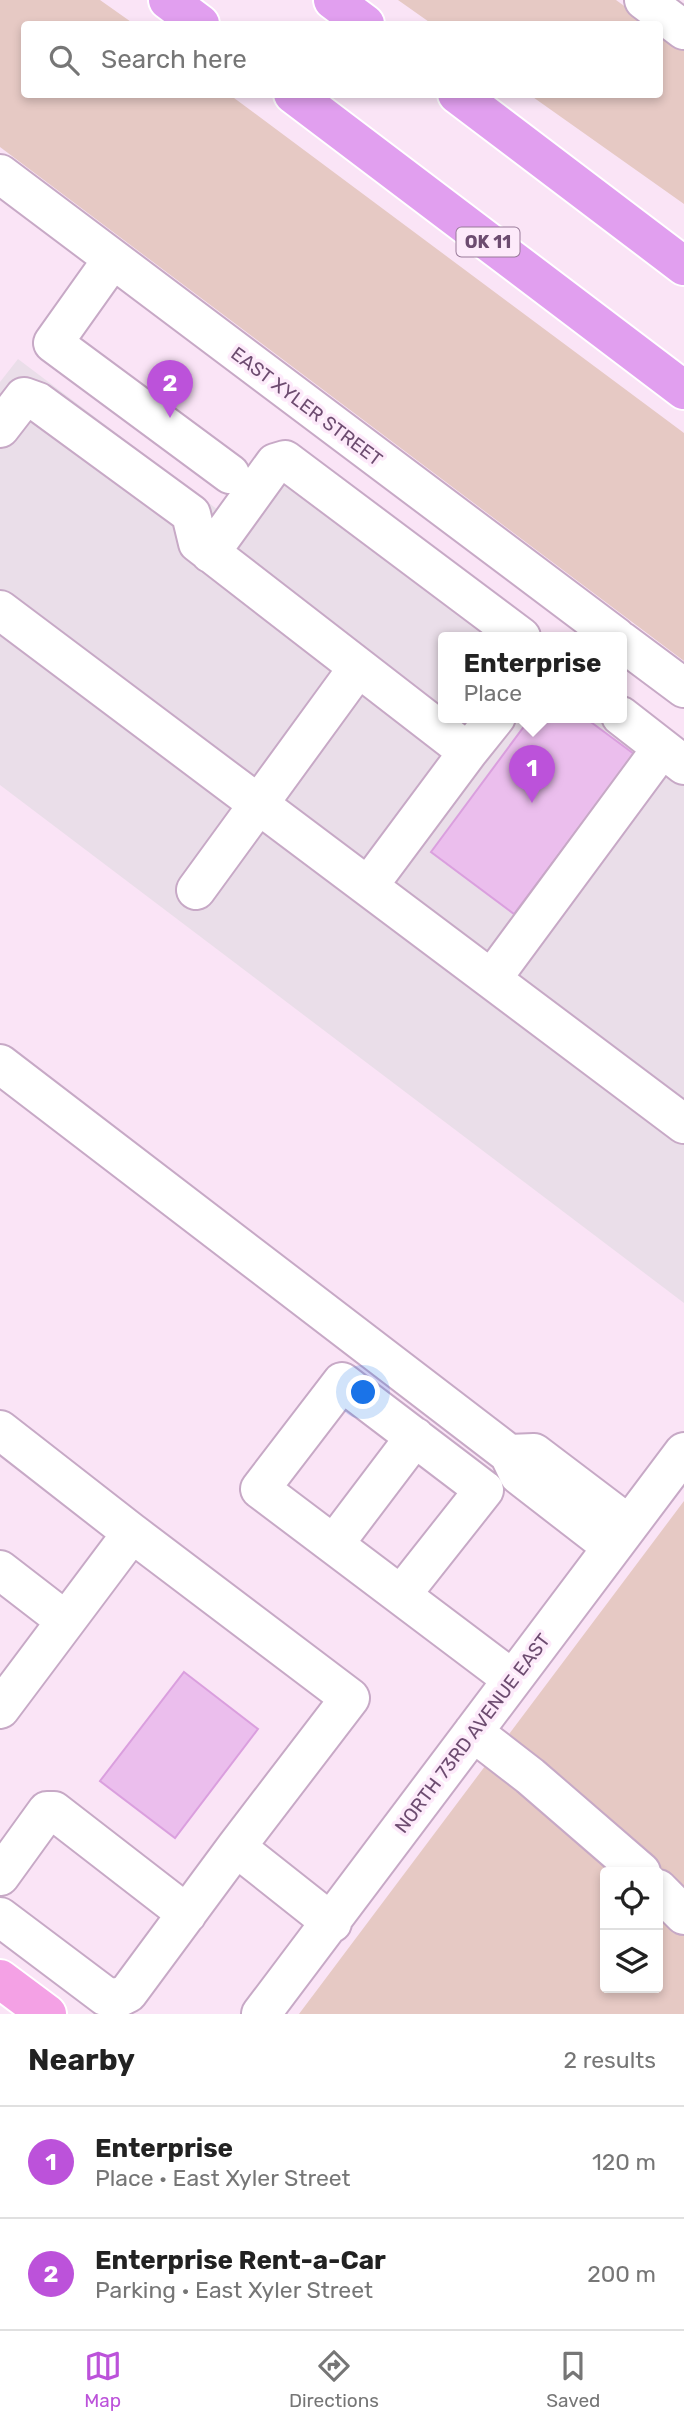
<!DOCTYPE html>
<meta charset="utf-8">
<style>
body{margin:0;font-family:Rubik,sans-serif;background:#f6f6f6;color:#222}
.controls{position:absolute;right:21px;bottom:21px;display:grid;overflow:hidden;border-radius:7px;box-shadow:0 4px 10px #0003}
.controls button{width:63px;height:63px;display:grid;place-items:center;padding:0;border:0;border-bottom:2px solid #e0e0e0;background:#fff;color:#222;font:35px sans-serif}
.you{position:absolute;left:364px;top:1393px;width:24px;height:24px;margin:-18px;border:5px solid #fff;border-radius:50%;background:#1a73e8;box-shadow:0 0 0 10px #1a73e833}
.badge{display:grid;place-items:center;width:46px;height:46px;border-radius:50%;background:#bc52da;color:#fff;font-size:23px;font-weight:700}
.pin{position:absolute;translate:-50% -58px;filter:drop-shadow(0 2px 4px #0008)}
.pin::after{content:'';position:absolute;top:37px;width:24px;height:21px;background:inherit;clip-path:polygon(0 0,100% 0,50% 100%)}
.popup{position:absolute;left:438px;top:632px;width:189px;height:91px;box-sizing:border-box;display:grid;place-content:center;border-radius:7px;background:#fff;filter:drop-shadow(0 2px 5px #0005);font-size:23px;white-space:nowrap;color:#767676}
.popup b{font-size:26px;color:#222}
.popup::after{content:'';position:absolute;left:50%;top:100%;margin-left:-14px;border:14px solid transparent;border-top-color:#fff}
.list{margin:0;padding:0;list-style:none}
h2{display:flex;justify-content:space-between;align-items:center;height:91px;margin:0;padding:0 28px;font-size:30px}
h2 small{font-size:23px;font-weight:400;color:#767676}
.list li{display:grid;grid-template-columns:46px 1fr auto;gap:21px;align-items:center;box-sizing:border-box;height:112px;padding:0 28px;border-top:2px solid #e0e0e0}
.list b{display:block;font-size:26px;white-space:nowrap}
.list p{margin:0;font-size:23px;white-space:nowrap;color:#767676}
.list em{font-size:23px;font-style:normal;color:#767676}
.icon{flex:none;width:38px;height:38px;fill:none;stroke:currentColor;stroke-width:2;stroke-linecap:round;stroke-linejoin:round}
.map{position:relative;flex:none;width:684px;height:2014px;overflow:hidden}
.search{position:absolute;background:#fff;box-shadow:0 4px 10px #0003;left:21px;right:21px;top:21px;height:77px;display:flex;align-items:center;gap:18px;box-sizing:border-box;padding:0 24px;border-radius:7px;color:#767676;font-size:26px}
.sheet{height:315px;background:#fff}
nav{display:flex;justify-content:space-around;align-items:center;box-sizing:border-box;height:98px;border-top:2px solid #e0e0e0;background:#fff;font-size:19px;color:#767676}
nav a{display:grid;justify-items:center;gap:4px}
nav .on{color:#bc52da}
.map>svg:first-child{display:block}
.industrial{fill:#eadee9}
.green{fill:#e6c9c4;fill-rule:evenodd}
.building{fill:#ebbeed;stroke:#da9fde;stroke-width:2}
.lines{fill:none;stroke-linecap:round;stroke-linejoin:round}
.minor-casing{stroke:#c7a9c6;stroke-width:42}
.major-casing{stroke:#fff;stroke-width:42}
.highway-casing{stroke:#fff;stroke-width:42}
.minor{stroke:#fff;stroke-width:38}
.major{stroke:#f4a1e5;stroke-width:38}
.highway{stroke:#e19fef;stroke-width:38}
.labels{text-anchor:middle;stroke-width:7;stroke-linejoin:round;paint-order:stroke}
.shield{fill:#fdeafa;stroke:#987b99;stroke-width:2}
.shield-label{font-size:18px;font-weight:bold;fill:#6d4c70}
.street-label{font-size:19px;fill:#6d4c70;stroke:#fdeafa}
</style>
<div class="map">
<svg width="684" height="2014" viewBox="0 0 684 2014">
<rect width="100%" height="100%" fill="#fae4f6"/>
<path class="industrial" d="M18,359L226,516L280,443L540,637H443V717H621L684,745V1303L0,785V382Z"/>
<path class="green" d="M0,0H100L134,24H24V94L230,95L684,433V661L0,147Z
M398,0H616L649,24H432Z
M660,32L684,50V204L530,95L660,94Z
M684,1501V2014H299ZM605,1872H658V1988H605Z"/>
<path class="building" d="M531,717H584L634,754L514,914L431,852Z
M184,1672L258,1729L175,1838L100,1781Z"/>
<g class="lines">
<g class="minor-casing">
<path id="minor" d="M644,0L684,30
M0,174L616,637
M112,260L53,343L230,474
M0,428L24,397L38,402L191,514L198,543L468,752L496,717
M210,553L275,463L285,460L521,637
M0,610L684,1124
M621,641L684,688
M621,716L684,765
M369,885L468,752
M196,890L357,669
M493,977L662,748
M0,1064L509,1454
M0,1430L132,1533
M334,1544L415,1437
M612,1547L519,1475L509,1454L534,1453L629,1525
M0,1570L66,1621
M401,1595L484,1490L342,1382L260,1489L512,1679
M0,1709L132,1533L350,1698L236,1847
M473,1732L530,1776L641,1872
M0,1876L47,1811H54L187,1914
M658,1889L684,1915
M0,1917L105,1996L118,1998L128,1993L236,1847L332,1923
M261,2014L684,1452"/>
</g>
<g class="major-casing">
<path id="major" d="M0,1979L47,2014"/>
</g>
<g class="highway-casing">
<path id="highway" d="M168,0L200,24
M333,0L365,24
M293,94L684,390
M457,94L684,266"/>
</g>
<use href="#minor" class="minor"/>
<use href="#major" class="major"/>
<use href="#highway" class="highway"/>
</g>
<g class="labels">
<rect class="shield" x="456.5" y="227.5" width="63" height="29" rx="5"/>
<g class="shield-label">
<text x="488" y="248">OK 11</text>
</g>
<g class="street-label">
<text transform="translate(307 406) rotate(37)" y="7">EAST XYLER STREET</text>
<text transform="translate(472 1733) rotate(-53)" y="7">NORTH 73RD AVENUE EAST</text>
</g>
</g>
</svg>
<div class="controls">
<button><svg class="icon" aria-label="locate" viewBox="0 0 24 24"><circle cx="12" cy="12" r="6"/><path d="M12 2v4M12 18v4M2 12h4M18 12h4"/></svg></button>
<button><svg class="icon" aria-label="layers" viewBox="0 0 24 24"><path d="M12 4l9 5-9 5-9-5zM3 14l9 5 9-5"/></svg></button>
</div>
<div class="you"></div>
<div class="pin badge" style="left:532px;top:803px">1</div>
<div class="popup"><b>Enterprise</b>Place</div>
<div class="pin badge" style="left:170px;top:418px">2</div>
<div class="search"><svg class="icon" aria-label="search" viewBox="0 0 24 24"><circle cx="10" cy="10" r="6"/><path d="M15 15l6 6"/></svg>Search here</div>
</div>
<section class="sheet">
<h2>Nearby<small>2 results</small></h2>
<ul class="list">
<li><span class="badge">1</span><div><b>Enterprise</b><p>Place · East Xyler Street</p></div><em>120 m</em></li>
<li><span class="badge">2</span><div><b>Enterprise Rent-a-Car</b><p>Parking · East Xyler Street</p></div><em>200 m</em></li>
</ul>
</section>
<nav>
<a class="on"><svg class="icon" aria-label="map" viewBox="0 0 24 24"><path d="M3 6l6-2 6 2 6-2v14l-6 2-6-2-6 2zM9 4v14M15 6v14"/></svg>Map</a>
<a><svg class="icon" aria-label="directions" viewBox="0 0 24 24"><path d="M12 3l9 9-9 9-9-9zM9 14v-3h6M13 9l2 2-2 2"/></svg>Directions</a>
<a><svg class="icon" aria-label="saved" viewBox="0 0 24 24"><path d="M7 4h10v16l-5-4-5 4z"/></svg>Saved</a>
</nav>
